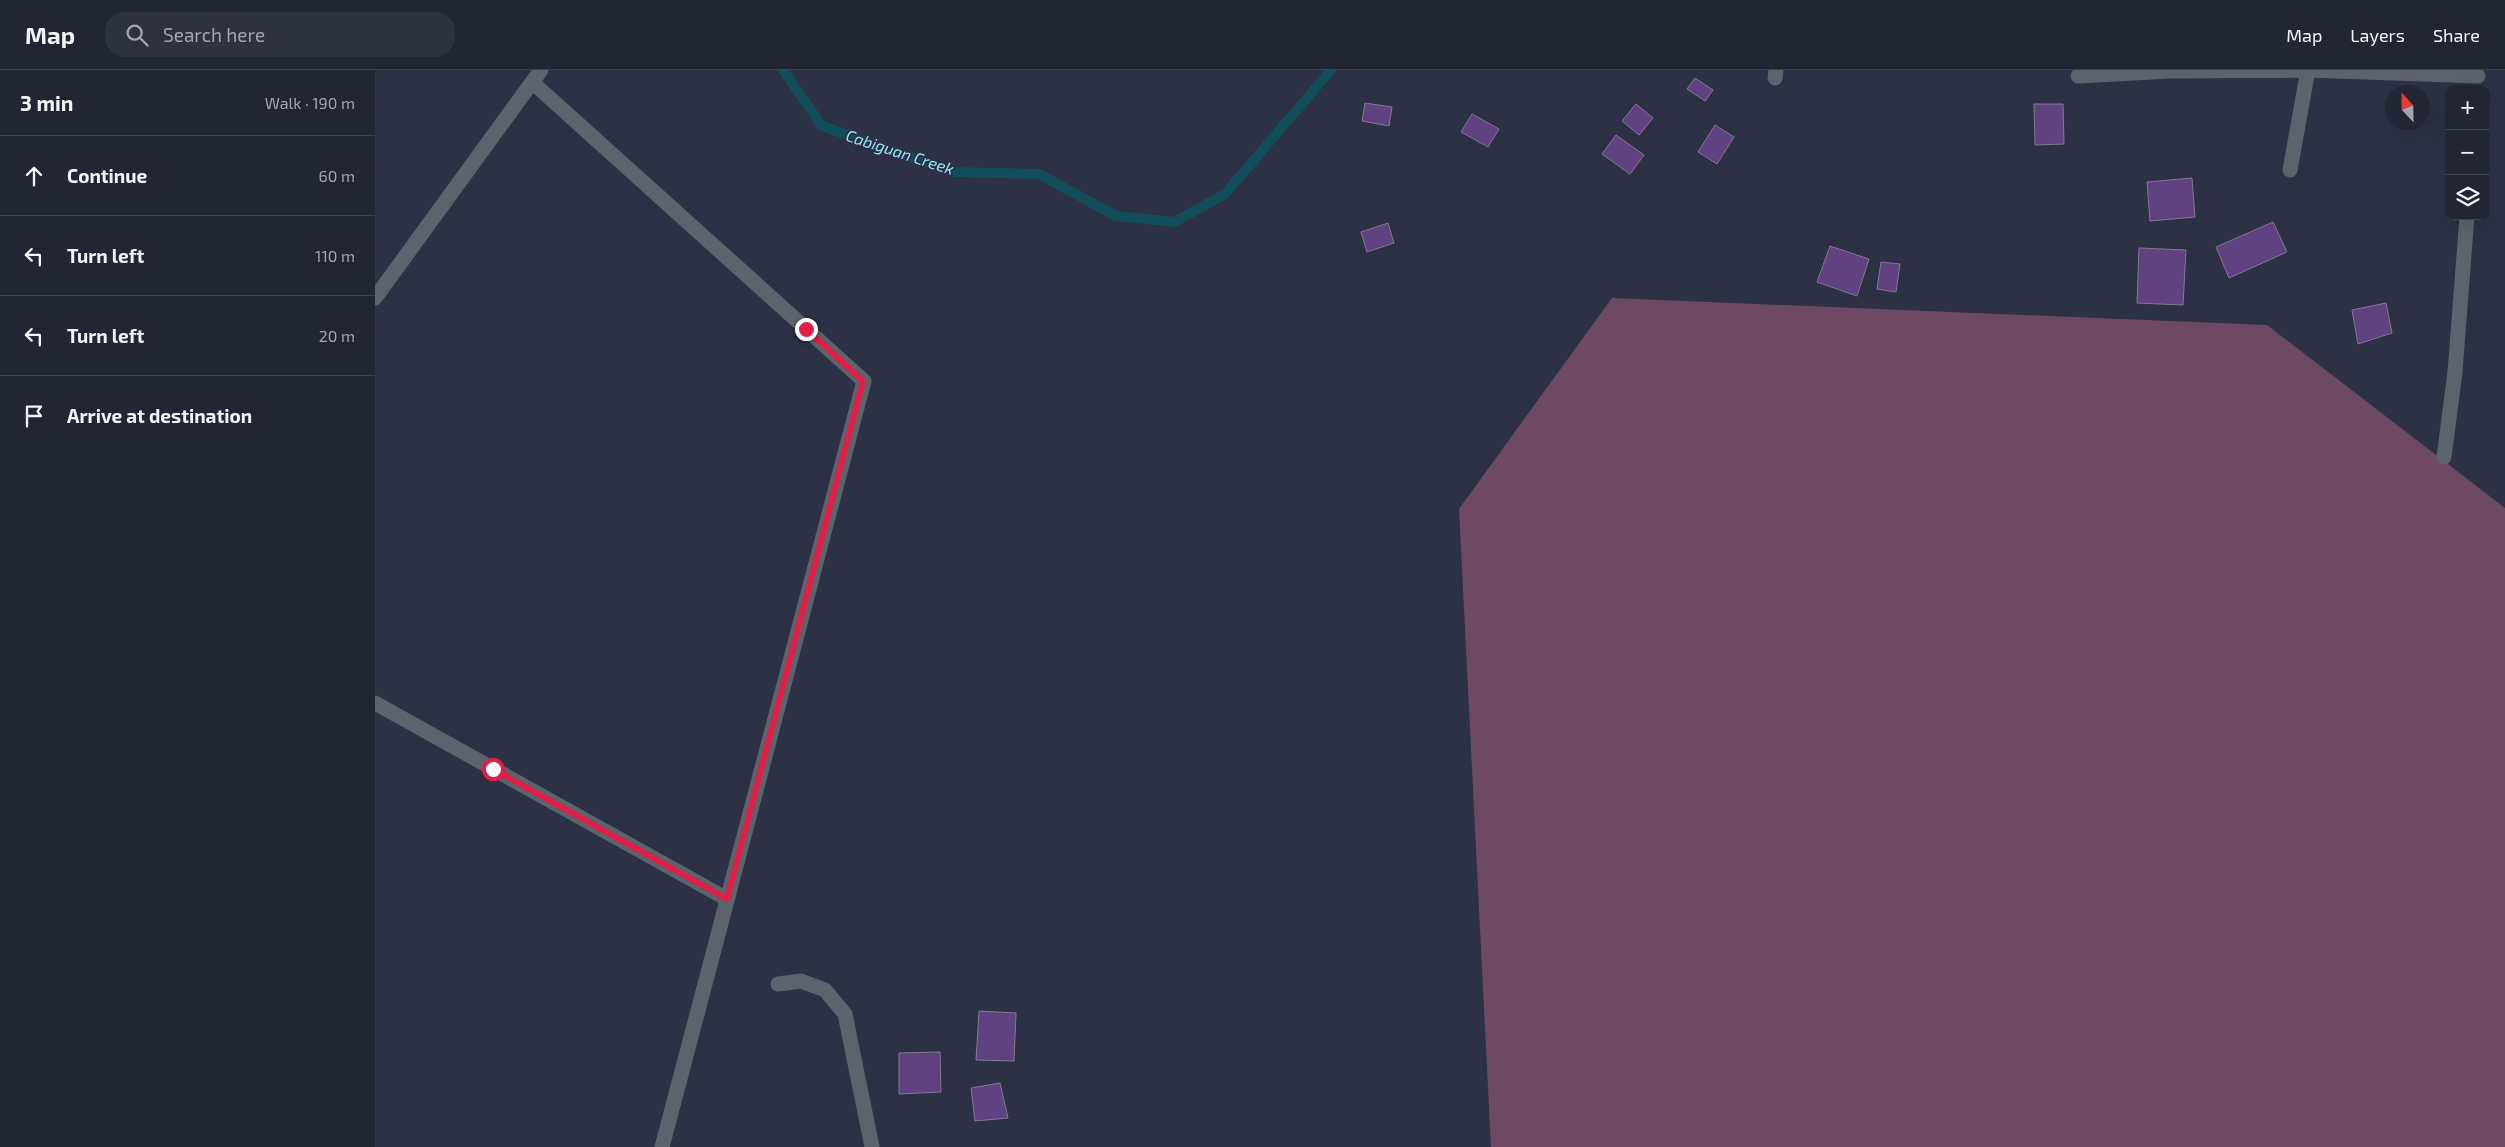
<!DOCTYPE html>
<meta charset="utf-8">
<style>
body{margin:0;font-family:"Exo 2",sans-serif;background:#2d3140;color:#f1f3f6}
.controls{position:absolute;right:15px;top:15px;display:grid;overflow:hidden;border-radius:10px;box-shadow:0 5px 20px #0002}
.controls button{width:45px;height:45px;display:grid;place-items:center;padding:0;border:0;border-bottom:1px solid #3e424f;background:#212534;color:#f1f3f6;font:25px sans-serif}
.compass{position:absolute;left:2010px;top:15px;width:45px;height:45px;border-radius:50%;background:#212534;box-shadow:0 5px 20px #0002;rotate:338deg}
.stop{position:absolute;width:15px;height:15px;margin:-11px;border:4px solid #e11d48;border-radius:50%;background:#fff}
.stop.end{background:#e11d48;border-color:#fff;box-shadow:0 1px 5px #0008}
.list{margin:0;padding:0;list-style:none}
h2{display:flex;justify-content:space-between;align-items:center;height:65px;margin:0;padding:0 20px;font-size:21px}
h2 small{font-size:16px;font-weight:400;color:#a2a5ac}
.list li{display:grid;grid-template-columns:32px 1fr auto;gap:15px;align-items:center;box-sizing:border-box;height:80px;padding:0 20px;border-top:1px solid #3e424f}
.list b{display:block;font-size:19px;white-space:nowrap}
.list em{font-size:16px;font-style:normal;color:#a2a5ac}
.icon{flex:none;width:28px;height:28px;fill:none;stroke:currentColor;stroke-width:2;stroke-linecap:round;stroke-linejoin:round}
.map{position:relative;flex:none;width:2130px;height:1077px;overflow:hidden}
header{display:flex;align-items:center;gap:30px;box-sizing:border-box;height:70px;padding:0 25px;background:#212534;border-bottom:1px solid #3e424f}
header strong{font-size:24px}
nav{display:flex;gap:28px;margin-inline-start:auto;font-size:18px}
.search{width:350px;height:45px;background:#2d3140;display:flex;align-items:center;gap:12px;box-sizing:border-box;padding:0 18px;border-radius:20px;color:#a2a5ac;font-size:19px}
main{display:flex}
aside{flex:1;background:#212534}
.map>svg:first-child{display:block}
.green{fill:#6d4964}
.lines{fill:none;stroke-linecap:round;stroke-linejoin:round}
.stream{stroke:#114e59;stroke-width:10}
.building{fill:#5f427f;stroke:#847991}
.minor{stroke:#5b646c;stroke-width:15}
.route{stroke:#e11d48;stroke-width:6}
.labels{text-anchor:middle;stroke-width:4;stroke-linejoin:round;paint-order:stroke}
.water-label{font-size:16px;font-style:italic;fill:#99e6f7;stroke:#2c3146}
</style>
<header>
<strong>Map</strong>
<div class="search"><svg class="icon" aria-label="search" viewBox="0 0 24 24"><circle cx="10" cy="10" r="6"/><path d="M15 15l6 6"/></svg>Search here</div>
<nav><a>Map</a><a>Layers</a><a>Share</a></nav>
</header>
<main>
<aside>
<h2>3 min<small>Walk · 190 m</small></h2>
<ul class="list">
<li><svg class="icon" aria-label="ahead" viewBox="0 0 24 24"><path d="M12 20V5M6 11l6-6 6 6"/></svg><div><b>Continue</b></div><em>60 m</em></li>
<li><svg class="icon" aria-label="left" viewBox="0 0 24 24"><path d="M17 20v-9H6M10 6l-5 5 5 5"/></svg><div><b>Turn left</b></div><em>110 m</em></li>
<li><svg class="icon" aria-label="left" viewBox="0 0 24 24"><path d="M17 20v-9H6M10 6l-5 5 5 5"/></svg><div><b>Turn left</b></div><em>20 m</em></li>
<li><svg class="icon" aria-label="arrive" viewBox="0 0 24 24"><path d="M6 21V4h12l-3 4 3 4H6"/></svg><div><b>Arrive at destination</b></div></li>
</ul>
</aside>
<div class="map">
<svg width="2130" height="1077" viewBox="0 0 2130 1077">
<rect width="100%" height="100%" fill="#2c3146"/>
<path class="green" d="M1237,228L1892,255L2130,438V1077H1116L1084,439Z"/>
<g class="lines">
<path class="stream" d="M408,0L447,56L578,102L664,104L741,146L799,152L850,124L956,0"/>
</g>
<path class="building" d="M1320,8L1338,20L1330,31L1312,19Z
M990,33L1017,37L1014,56L987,51Z
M1261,34L1278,48L1264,65L1247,51Z
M1659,34H1688L1689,74L1660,75Z
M1097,44L1124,59L1113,77L1086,62Z
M1340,55L1359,67L1342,94L1323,82Z
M1241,65L1269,85L1255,104L1227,84Z
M1817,108L1820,147L1775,151L1772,112Z
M1898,152L1912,182L1854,208L1841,177Z
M1013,153L1019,173L992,182L986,162Z
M1455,176L1494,189L1482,226L1442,212Z
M1764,178L1811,180L1808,235L1762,233Z
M1506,192L1525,194L1521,222L1502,219Z
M2011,233L2017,263L1983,274L1977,240Z
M604,941L641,943L639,991L601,990Z
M565,982L566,1022L524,1024V983Z
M625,1013L633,1048L600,1051L596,1018Z"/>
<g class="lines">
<path class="minor" d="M1703,6L1796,1L1933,0L2103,6
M1400,8L1401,0
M157,12L489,311L287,1077
M1915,100L1933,0
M0,228L166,0
M2069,387L2080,302L2092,146
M0,633L352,829
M403,914L426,911L450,920L470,944L497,1077"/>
</g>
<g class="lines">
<path class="route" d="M118,699L352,829L488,311L431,259"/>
</g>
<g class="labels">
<g class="water-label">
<text transform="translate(525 82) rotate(18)" y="6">Cabiguan Creek</text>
</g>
</g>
</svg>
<div class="controls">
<button>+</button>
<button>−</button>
<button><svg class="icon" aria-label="layers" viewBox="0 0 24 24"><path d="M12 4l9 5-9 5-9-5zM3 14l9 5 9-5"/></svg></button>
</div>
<svg class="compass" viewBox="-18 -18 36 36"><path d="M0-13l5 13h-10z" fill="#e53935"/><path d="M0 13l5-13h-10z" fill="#a2a5ac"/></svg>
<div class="stop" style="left:118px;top:699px"></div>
<div class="stop end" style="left:431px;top:259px"></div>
</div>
</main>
